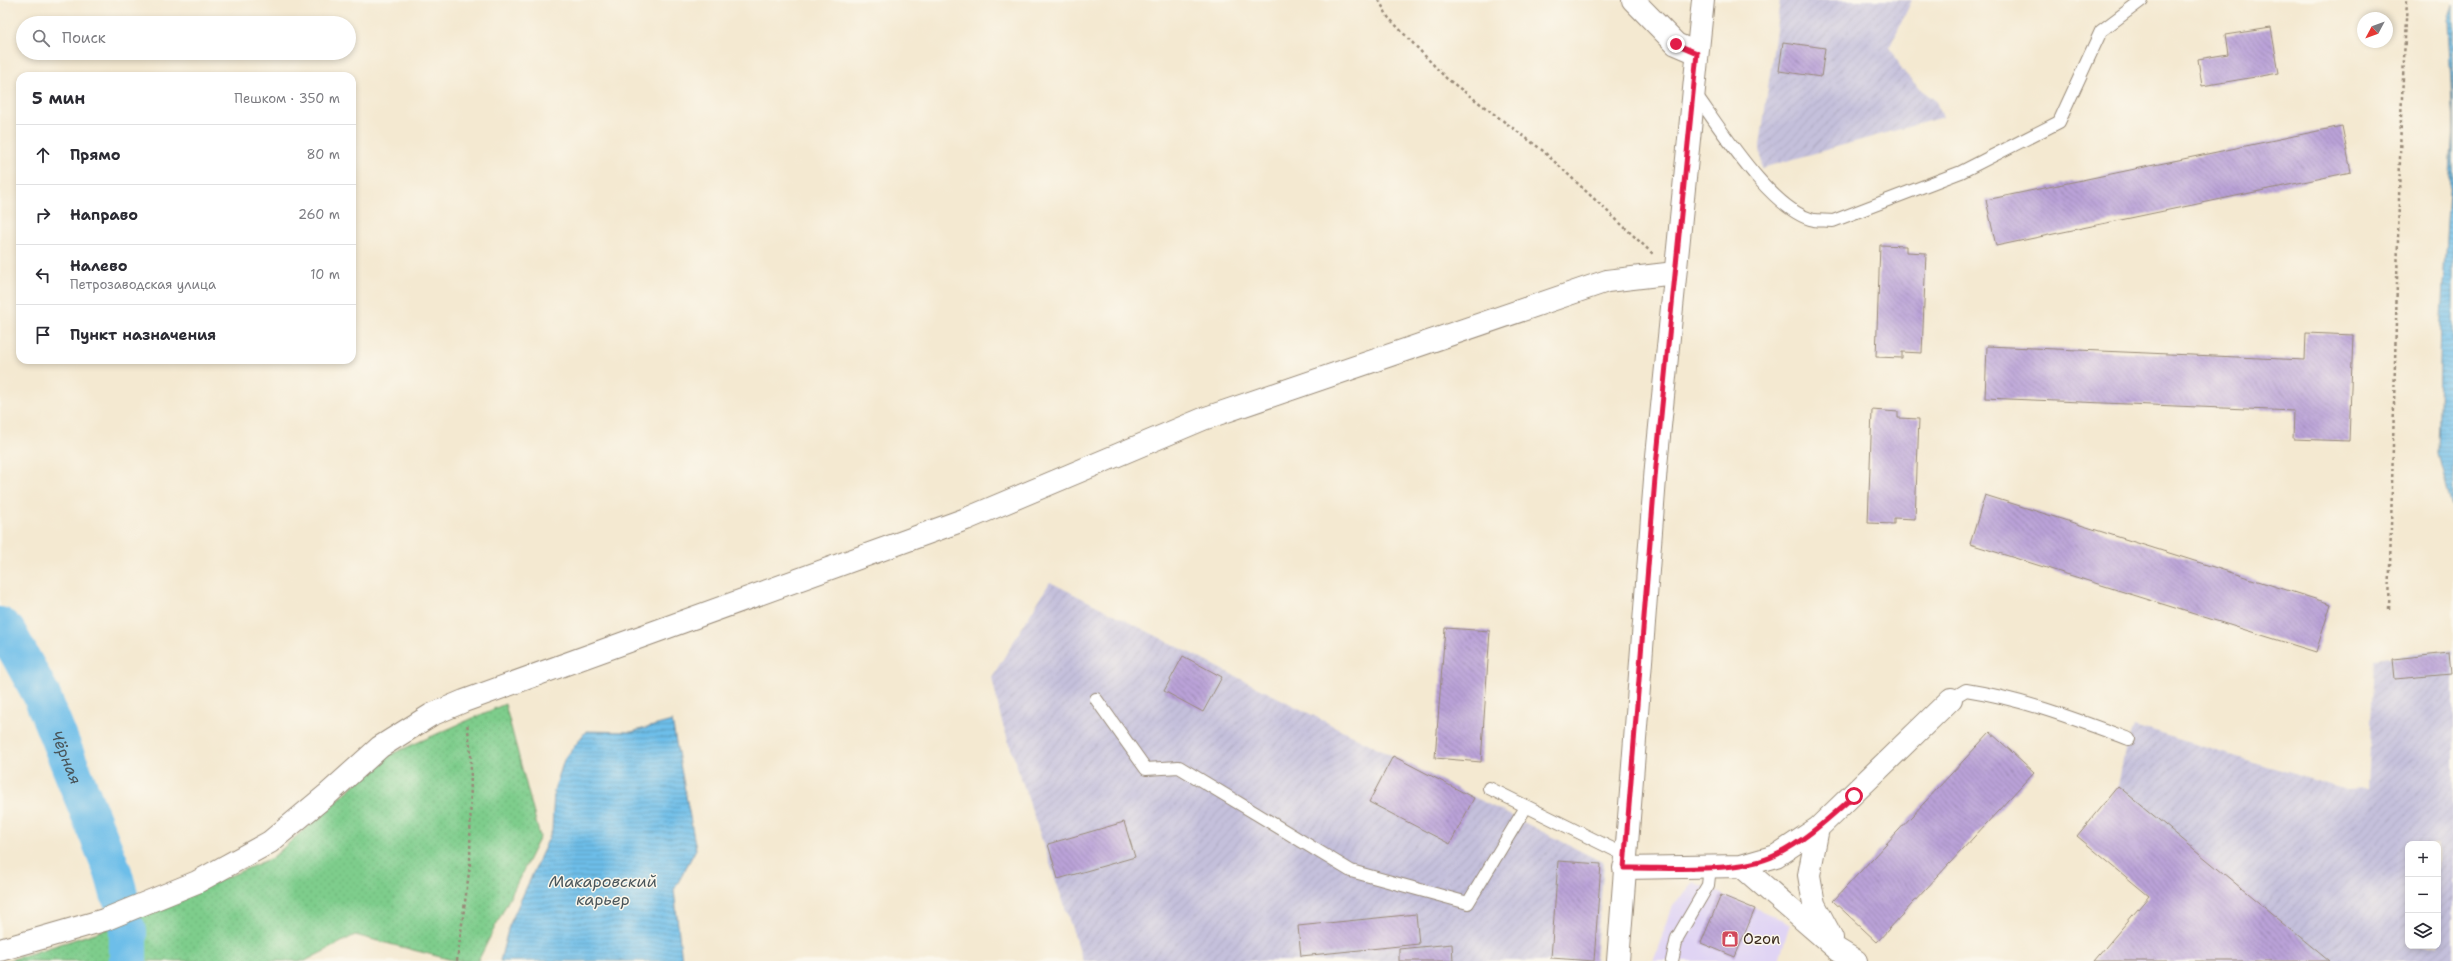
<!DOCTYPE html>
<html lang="ru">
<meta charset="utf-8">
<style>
body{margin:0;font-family:"Shantell Sans",sans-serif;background:#f2f2f3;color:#2b2b33}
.controls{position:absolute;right:12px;bottom:12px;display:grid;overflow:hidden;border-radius:8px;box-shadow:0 2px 6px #0003}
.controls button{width:36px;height:36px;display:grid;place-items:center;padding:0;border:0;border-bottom:1px solid #e1e1e2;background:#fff;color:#2b2b33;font:20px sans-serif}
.compass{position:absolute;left:2357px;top:12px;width:36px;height:36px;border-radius:50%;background:#fff;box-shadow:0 2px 6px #0003;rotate:229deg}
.stop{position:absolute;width:12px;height:12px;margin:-9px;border:3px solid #e11d48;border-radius:50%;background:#fff}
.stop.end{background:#e11d48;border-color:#fff;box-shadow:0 1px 4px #0008}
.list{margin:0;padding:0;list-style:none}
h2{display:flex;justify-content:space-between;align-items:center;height:52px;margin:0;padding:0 16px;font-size:17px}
h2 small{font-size:13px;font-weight:400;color:#7c7c81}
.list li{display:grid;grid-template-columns:26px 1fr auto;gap:12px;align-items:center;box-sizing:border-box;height:60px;padding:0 16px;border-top:1px solid #e1e1e2}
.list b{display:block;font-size:15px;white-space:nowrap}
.list p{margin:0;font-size:13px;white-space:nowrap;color:#7c7c81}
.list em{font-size:13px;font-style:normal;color:#7c7c81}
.icon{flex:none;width:22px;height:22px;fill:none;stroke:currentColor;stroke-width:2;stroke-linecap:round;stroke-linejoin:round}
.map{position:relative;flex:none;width:2453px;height:961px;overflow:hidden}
.search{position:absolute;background:#fff;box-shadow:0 2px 6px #0003;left:16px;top:16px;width:340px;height:44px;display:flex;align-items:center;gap:10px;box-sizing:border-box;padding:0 14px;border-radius:22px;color:#7c7c81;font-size:15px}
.panel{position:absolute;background:#fff;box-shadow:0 2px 6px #0003;left:16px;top:72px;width:340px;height:292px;border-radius:12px}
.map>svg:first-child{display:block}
.built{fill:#e0d4f4}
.industrial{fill:url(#industrial-furrows);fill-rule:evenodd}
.garden{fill:url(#garden-dots);stroke:#5c7c55}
.water{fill:url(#water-rules);stroke:#547484}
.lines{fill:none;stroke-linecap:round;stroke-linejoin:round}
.river{stroke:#6dbee9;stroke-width:38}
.building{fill:url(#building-back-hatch)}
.service-casing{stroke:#988a78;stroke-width:14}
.minor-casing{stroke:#988a78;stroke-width:24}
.secondary-casing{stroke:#988a78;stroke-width:24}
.path{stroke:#988a78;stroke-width:2.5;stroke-dasharray:3 3;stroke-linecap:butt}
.service{stroke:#fff;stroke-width:12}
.minor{stroke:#fff;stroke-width:22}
.secondary{stroke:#fff;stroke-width:22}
.route{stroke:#e11d48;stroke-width:5}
.labels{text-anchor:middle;stroke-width:3;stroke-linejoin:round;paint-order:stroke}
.poi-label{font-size:15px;fill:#3b2a1e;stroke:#fbf7ec;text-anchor:start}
.water-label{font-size:16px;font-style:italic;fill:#4a565b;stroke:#fbf7ec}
</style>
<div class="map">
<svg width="2453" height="961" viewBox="0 0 2453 961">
<defs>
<pattern id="industrial-furrows" width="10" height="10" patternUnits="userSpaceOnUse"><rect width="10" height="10" fill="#c4c0db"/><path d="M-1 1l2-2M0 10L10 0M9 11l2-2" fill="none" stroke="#a9a5bc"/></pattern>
<pattern id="garden-dots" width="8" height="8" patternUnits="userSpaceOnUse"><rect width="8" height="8" fill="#7ecd8c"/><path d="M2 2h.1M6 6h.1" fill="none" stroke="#6eb078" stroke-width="1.8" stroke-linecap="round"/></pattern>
<pattern id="water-rules" width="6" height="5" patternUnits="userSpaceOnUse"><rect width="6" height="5" fill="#6dbee9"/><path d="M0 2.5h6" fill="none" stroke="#5b9bbc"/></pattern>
<pattern id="building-back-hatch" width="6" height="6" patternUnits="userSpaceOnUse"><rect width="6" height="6" fill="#baa2d8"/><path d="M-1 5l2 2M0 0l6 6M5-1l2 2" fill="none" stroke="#9884af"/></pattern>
</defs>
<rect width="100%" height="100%" fill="#fbf7ec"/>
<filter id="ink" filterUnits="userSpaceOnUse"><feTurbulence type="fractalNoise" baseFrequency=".025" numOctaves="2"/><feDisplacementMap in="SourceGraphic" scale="8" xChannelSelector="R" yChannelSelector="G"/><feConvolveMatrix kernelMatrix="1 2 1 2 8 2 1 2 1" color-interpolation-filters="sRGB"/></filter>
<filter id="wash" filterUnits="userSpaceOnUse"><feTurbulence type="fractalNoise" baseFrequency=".012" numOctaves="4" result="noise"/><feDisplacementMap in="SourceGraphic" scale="16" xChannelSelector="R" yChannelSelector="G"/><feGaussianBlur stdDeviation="0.9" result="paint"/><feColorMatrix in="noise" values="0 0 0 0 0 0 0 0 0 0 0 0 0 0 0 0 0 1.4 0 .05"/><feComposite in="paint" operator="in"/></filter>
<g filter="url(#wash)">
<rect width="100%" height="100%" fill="#f4e9d1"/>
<path class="built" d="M1694,882L1790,923L1779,961H1653L1673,906Z"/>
<path class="industrial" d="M1780,0H1912L1890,46L1902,70L1920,89L1935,100L1943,117L1762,168L1760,146Z
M1050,582L1604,863L1595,961H1083L1001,719L992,677Z
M2453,649V961H2329L2118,786L2125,750L2134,726L2347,790L2368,789L2374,659ZM2408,844H2438V946H2408Z"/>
<path class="garden" d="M505,704L540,837L478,961H456L355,935L305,961H7L98,932L272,858L387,756Z"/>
<path class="water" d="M2453,3V511L2438,454L2441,317L2453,127L2448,21Z
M672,721L696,849L674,890L682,961H500L509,926L552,831L554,791L564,760L586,731L631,732Z"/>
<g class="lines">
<g class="river">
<path id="s1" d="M0,626L7,632L41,694L113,872L119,894"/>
<path d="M128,931V961"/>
</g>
</g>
<g id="blocks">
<path class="building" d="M2271,28L2279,73L2202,86L2198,59L2228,54L2225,35Z
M1783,42L1825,48L1821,77L1779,71Z
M2342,126L2351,172L1996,246L1986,200Z
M1880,245L1906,246V252L1926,253L1922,353L1902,352V358L1876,357Z
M2306,333L2353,335L2349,441L2293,439L2294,411L1985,398L1987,346L2305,360Z
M1872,410L1898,412V418L1919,419L1915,519L1894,518V524L1868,523Z
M1985,495L2331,604L2316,652L1970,544Z
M1445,628L1490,631L1481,762L1435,758Z
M2449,653L2451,674L2395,679L2393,659Z
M1183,656L1222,677L1203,712L1164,691Z
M1990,732L2034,772L1877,942L1833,901Z
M1393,756L1474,798L1450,844L1369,802Z
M2118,786L2329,961H2094L2149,896L2077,836Z
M1124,822L1135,857L1058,879L1048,844Z
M1558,861L1601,864L1594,961L1551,958Z
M1721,895L1755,909L1735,957L1701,943Z
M1416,914L1419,944L1301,956L1298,926Z
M1452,944L1453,961H1399V949Z"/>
</g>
</g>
<g filter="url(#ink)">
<use href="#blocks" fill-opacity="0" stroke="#988a78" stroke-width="1"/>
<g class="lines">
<g class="service-casing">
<path id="service" d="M1694,92C1719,126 1771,211 1814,220C1820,221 1827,220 1833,221L1961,172L2059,122L2101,31L2142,0
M1096,699L1146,769L1179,767L1351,871L1468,903L1526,807
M1951,699L1966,690C2023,699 2075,719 2129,739
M1489,788L1625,855
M1672,961L1677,938L1708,885L1710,867"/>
</g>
<g class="minor-casing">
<path id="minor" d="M1633,0L1676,44L1697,53
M1818,828L1809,875L1814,904L1832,938
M1741,866L1838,950L1856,961
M1624,868L1741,866L1776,856L1818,828L1951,699
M0,950L104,920L197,882L270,842L329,793L380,747L431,715L464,701L966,519L1203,419L1607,281L1675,273"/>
</g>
<g class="secondary-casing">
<path id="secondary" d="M1618,961L1656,466L1703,0"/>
</g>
<path class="path" d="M1379,0L1388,17L1446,78L1542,150L1653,254
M2389,609L2401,117L2407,0
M457,961L470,865L471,753L467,723"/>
<use href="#service" class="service"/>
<use href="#minor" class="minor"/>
<use href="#secondary" class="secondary"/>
</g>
</g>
<g class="lines" filter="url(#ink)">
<path class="route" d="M1676,44L1697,53L1656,466L1624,868C1667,867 1738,874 1776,855C1805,841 1830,817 1854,796"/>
</g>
<defs>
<g id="shop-square" transform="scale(0.9)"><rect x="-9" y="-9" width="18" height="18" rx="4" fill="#d1495b" stroke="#fbf7ec"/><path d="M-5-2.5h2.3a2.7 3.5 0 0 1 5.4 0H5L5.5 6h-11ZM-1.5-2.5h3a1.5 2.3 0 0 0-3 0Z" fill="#fff"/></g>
</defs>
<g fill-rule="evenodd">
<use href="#shop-square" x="1730" y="939"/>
</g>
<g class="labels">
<g class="poi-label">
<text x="1743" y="944">Ozon</text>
</g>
<g class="water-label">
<text dy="6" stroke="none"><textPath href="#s1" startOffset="148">Чёрная</textPath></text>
<text x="603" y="887">Макаровский<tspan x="603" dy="18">карьер</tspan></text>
</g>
</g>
</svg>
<div class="controls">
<button>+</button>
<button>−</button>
<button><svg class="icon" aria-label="layers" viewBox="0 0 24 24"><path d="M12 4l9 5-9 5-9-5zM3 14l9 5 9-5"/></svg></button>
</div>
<svg class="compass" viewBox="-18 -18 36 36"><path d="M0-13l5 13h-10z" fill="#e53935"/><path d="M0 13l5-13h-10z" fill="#7c7c81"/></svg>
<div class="stop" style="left:1854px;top:796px"></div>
<div class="stop end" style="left:1676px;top:44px"></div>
<div class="search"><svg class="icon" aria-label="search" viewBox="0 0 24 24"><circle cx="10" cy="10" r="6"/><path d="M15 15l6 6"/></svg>Поиск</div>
<section class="panel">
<h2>5 мин<small>Пешком · 350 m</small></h2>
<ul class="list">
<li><svg class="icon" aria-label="ahead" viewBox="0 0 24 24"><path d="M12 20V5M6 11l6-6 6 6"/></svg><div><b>Прямо</b></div><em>80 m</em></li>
<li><svg class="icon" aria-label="right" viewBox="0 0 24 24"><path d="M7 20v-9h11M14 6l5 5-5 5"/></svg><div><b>Направо</b></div><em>260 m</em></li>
<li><svg class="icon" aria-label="left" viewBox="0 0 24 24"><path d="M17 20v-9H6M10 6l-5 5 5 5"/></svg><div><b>Налево</b><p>Петрозаводская улица</p></div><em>10 m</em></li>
<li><svg class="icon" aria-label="arrive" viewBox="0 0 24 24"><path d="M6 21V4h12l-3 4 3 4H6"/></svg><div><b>Пункт назначения</b></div></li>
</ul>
</section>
</div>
